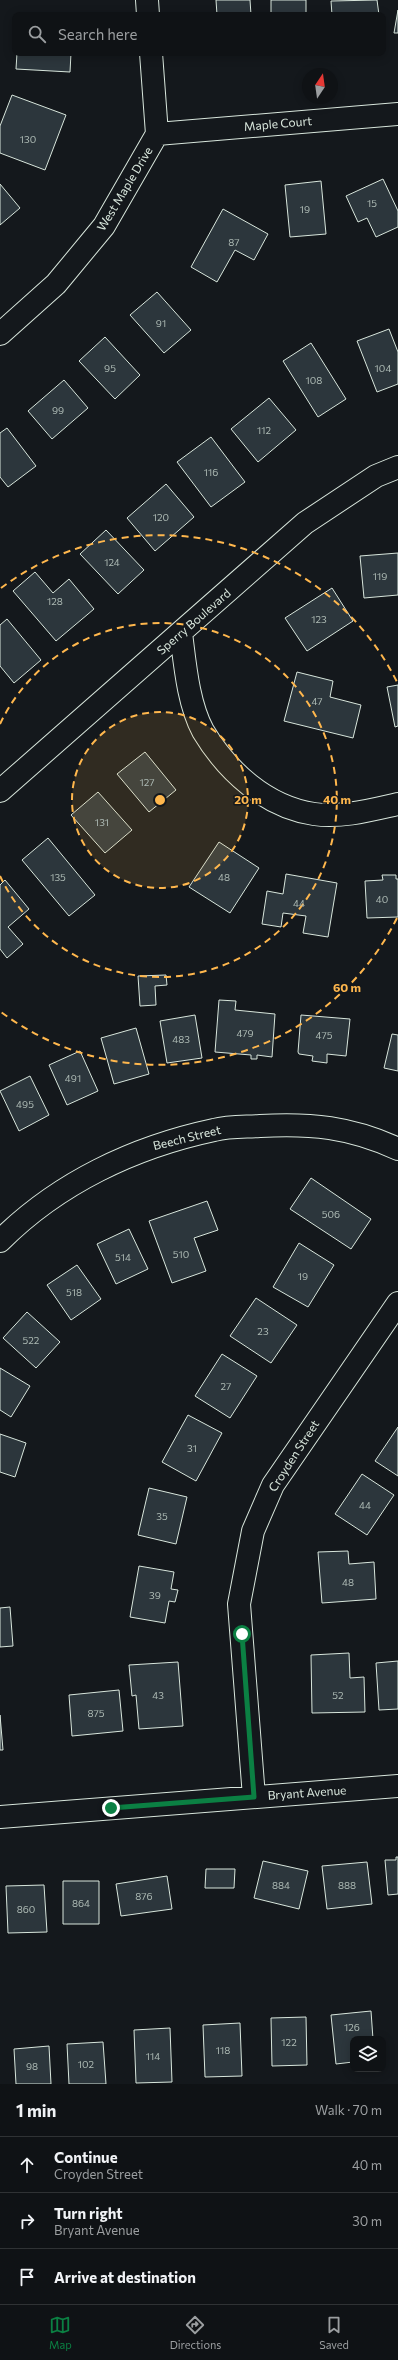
<!DOCTYPE html>
<meta charset="utf-8">
<style>
body{margin:0;font-family:Commissioner,sans-serif;background:#1d2022;color:#f1f3f6}
.controls{position:absolute;right:12px;bottom:12px;display:grid;overflow:hidden;border-radius:8px;box-shadow:0 2px 10px #0003}
.controls button{width:36px;height:36px;display:grid;place-items:center;padding:0;border:0;border-bottom:1px solid #2f3234;background:#0f1215;color:#f1f3f6;font:20px sans-serif}
.compass{position:absolute;left:302px;top:68px;width:36px;height:36px;border-radius:50%;background:#0f1215;box-shadow:0 2px 10px #0003;rotate:13deg}
.stop{position:absolute;width:12px;height:12px;margin:-9px;border:3px solid #0b8043;border-radius:50%;background:#fff}
.stop.end{background:#0b8043;border-color:#fff;box-shadow:0 1px 4px #0008}
.list{margin:0;padding:0;list-style:none}
h2{display:flex;justify-content:space-between;align-items:center;height:52px;margin:0;padding:0 16px;font-size:17px}
h2 small{font-size:13px;font-weight:400;color:#9b9ea0}
.list li{display:grid;grid-template-columns:26px 1fr auto;gap:12px;align-items:center;box-sizing:border-box;height:56px;padding:0 16px;border-top:1px solid #2f3234}
.list b{display:block;font-size:15px;white-space:nowrap}
.list p{margin:0;font-size:13px;white-space:nowrap;color:#9b9ea0}
.list em{font-size:13px;font-style:normal;color:#9b9ea0}
.icon{flex:none;width:22px;height:22px;fill:none;stroke:currentColor;stroke-width:2;stroke-linecap:round;stroke-linejoin:round}
.map{position:relative;flex:none;width:398px;height:2084px;overflow:hidden}
.search{position:absolute;background:#0f1215;box-shadow:0 2px 10px #0003;left:12px;right:12px;top:12px;height:44px;display:flex;align-items:center;gap:10px;box-sizing:border-box;padding:0 14px;border-radius:8px;color:#9b9ea0;font-size:15px}
.sheet{height:220px;background:#0f1215}
nav{display:flex;justify-content:space-around;align-items:center;box-sizing:border-box;height:56px;border-top:1px solid #2f3234;background:#0f1215;font-size:11px;color:#9b9ea0}
nav a{display:grid;justify-items:center;gap:2px}
nav .on{color:#0b8043}
.map>svg:first-child{display:block}
.building{fill:#2c363c;stroke:#d8e6dc}
.lines{fill:none;stroke-linecap:round;stroke-linejoin:round}
.minor-casing{stroke:#d8e6dc;stroke-width:24}
.minor{stroke:#14181c;stroke-width:22}
.route{stroke:#0b8043;stroke-width:5}
.ring{fill:none;stroke:#ffb74d;stroke-width:2;stroke-dasharray:7 5}
.labels{text-anchor:middle;stroke-width:3;stroke-linejoin:round;paint-order:stroke}
.number-label{font-size:10px;fill:#adbab4}
.street-label{font-size:12px;fill:#d8e6dc;stroke:#14181c}
.centre{fill:#ffb74d;stroke:#14181c;stroke-width:2}
.ring-label{font-size:12px;text-anchor:middle;font-weight:bold;fill:#ffb74d;stroke:#14181c;stroke-width:3;stroke-linejoin:round;paint-order:stroke}
</style>
<div class="map">
<svg width="398" height="2084" viewBox="0 0 398 2084">
<rect width="100%" height="100%" fill="#14181c"/>
<path class="building" d="M216,0H250L251,15H217Z
M271,0H306V15H271Z
M377,0L379,15H332L331,1Z
M398,10V33H394Z
M17,53H71L70,72L16,69Z
M12,95L66,115L45,170L0,153V126Z
M383,179L398,211V227L376,237L367,218L358,222L346,196Z
M321,181L326,234L290,237L285,185Z
M0,184L20,208L0,225Z
M223,209L268,234L254,260L235,250L217,282L191,267Z
M157,292L191,330L164,353L130,315Z
M389,329L398,352V384L377,392L357,341Z
M105,337L140,375L115,399L79,361Z
M311,343L346,399L318,417L283,361Z
M64,380L88,408L52,439L28,411Z
M269,398L296,430L258,462L231,429Z
M7,428L36,466L8,487L0,477V433Z
M211,437L245,482L211,507L177,462Z
M166,484L194,517L155,551L127,518Z
M106,530L144,570L118,594L80,554Z
M398,553V595L364,598L360,556Z
M35,572L53,593L69,579L94,609L56,641L13,591Z
M332,588L353,621L307,651L285,618Z
M7,619L41,660L14,683L0,666V625Z
M297,672L333,681L330,697L361,705L353,738L284,721Z
M398,685V726L395,727L387,687Z
M145,752L176,790L149,812L117,774Z
M98,792L132,830L105,853L71,815Z
M48,838L95,895L69,916L22,860Z
M219,842L259,868L230,913L189,887Z
M286,874L337,883L328,937L303,933L306,916L283,913L281,927L262,924L267,891L283,894Z
M382,875H396V879H398V917L367,918L365,881L383,880Z
M5,880L29,909L8,927L23,944L7,958L0,949V885Z
M166,975L167,985L155,986L156,1005L140,1006L138,976Z
M219,1000L236,1001L235,1010L275,1014L272,1057L257,1055V1059H251V1055L215,1052Z
M195,1015L202,1058L167,1063L160,1021Z
M301,1015L350,1019L346,1056L327,1054V1063L312,1061L313,1056L299,1054L298,1052Z
M136,1028L149,1074L114,1084L101,1038Z
M392,1034L398,1035V1071L384,1068Z
M80,1051L98,1091L67,1105L49,1065Z
M30,1076L49,1115L19,1131L0,1091Z
M311,1178L371,1219L351,1249L290,1209Z
M207,1201L218,1230L194,1238L206,1271L172,1283L149,1221Z
M129,1229L148,1269L116,1284L97,1244Z
M299,1243L334,1265L308,1307L273,1287Z
M77,1265L101,1299L71,1320L47,1285Z
M256,1298L297,1325L271,1363L230,1336Z
M27,1312L60,1342L36,1368L3,1338Z
M222,1354L257,1376L230,1418L195,1396Z
M0,1368L30,1386L11,1417L0,1410Z
M188,1415L222,1433L196,1481L162,1462Z
M398,1427V1476L375,1461Z
M0,1434L26,1443L15,1477L0,1472Z
M362,1474L394,1495L367,1535L335,1514Z
M149,1488L187,1497L176,1544L138,1535Z
M348,1551L349,1564L374,1562L376,1599L322,1603L318,1552Z
M139,1566L174,1572L171,1589L178,1590L175,1602L169,1601L165,1623L130,1617Z
M10,1607L13,1646L0,1647V1608Z
M349,1653L350,1678L364,1677L365,1712L312,1713L311,1655Z
M398,1661V1709L379,1710L376,1663Z
M178,1662L183,1726L139,1729L136,1695L132,1696L129,1665Z
M119,1690L123,1731L72,1736L69,1695Z
M0,1715L3,1750H0Z
M396,1857H398V1894L388,1895L385,1860H396Z
M263,1861L308,1871L299,1909L254,1898Z
M367,1862L372,1904L327,1909L322,1866Z
M206,1869H235L234,1888H205Z
M167,1876L172,1909L121,1916L116,1884Z
M63,1881H99V1924H63Z
M44,1885L47,1932L8,1933L6,1886Z
M371,2011L373,2039H353V2062L336,2064L331,2015Z
M306,2017L307,2065L272,2066L271,2018Z
M240,2023L242,2076L205,2077L203,2025Z
M170,2028L172,2082L136,2083L134,2030Z
M103,2042L106,2084H69L67,2044Z
M49,2046L51,2084H16L14,2049Z"/>
<g class="lines">
<g class="minor-casing">
<path id="minor" d="M147,0L148,15
M157,134L398,114
M0,334L56,284L104,226L157,134L151,53
M181,633C185,664 188,703 203,731C227,771 266,807 314,814C342,818 371,810 398,804
M0,791L305,523L376,476L398,467
M0,1241C58,1183 134,1147 214,1130C229,1126 245,1127 260,1126C310,1123 351,1127 398,1149
M254,1797L239,1604L253,1531L273,1485L398,1303
M0,1817L398,1786"/>
</g>
<use href="#minor" class="minor"/>
</g>
<g class="lines">
<path class="route" d="M111,1808L254,1797L242,1634"/>
</g>
<circle cx="160" cy="800" r="88" fill="#ffb74d" fill-opacity=".12"/>
<g class="ring">
<circle cx="160" cy="800" r="88"/>
<path d="M0 724A177 177 0 1 1 0 876"/>
<path d="M397 918A265 265 0 0 1 1 1012M1 588A265 265 0 0 1 397 682"/>
</g>
<g class="labels">
<g class="number-label">
<text x="28" y="143">130</text>
<text x="372" y="207">15</text>
<text x="305" y="213">19</text>
<text x="234" y="246">87</text>
<text x="161" y="327">91</text>
<text x="110" y="372">95</text>
<text x="383" y="372">104</text>
<text x="314" y="384">108</text>
<text x="58" y="414">99</text>
<text x="264" y="434">112</text>
<text x="211" y="476">116</text>
<text x="161" y="521">120</text>
<text x="112" y="566">124</text>
<text x="380" y="580">119</text>
<text x="55" y="605">128</text>
<text x="319" y="623">123</text>
<text x="317" y="705">47</text>
<text x="147" y="786">127</text>
<text x="102" y="826">131</text>
<text x="58" y="881">135</text>
<text x="224" y="881">48</text>
<text x="382" y="903">40</text>
<text x="299" y="907">44</text>
<text x="245" y="1037">479</text>
<text x="324" y="1039">475</text>
<text x="181" y="1043">483</text>
<text x="73" y="1082">491</text>
<text x="25" y="1108">495</text>
<text x="331" y="1218">506</text>
<text x="181" y="1258">510</text>
<text x="123" y="1261">514</text>
<text x="303" y="1280">19</text>
<text x="74" y="1296">518</text>
<text x="263" y="1335">23</text>
<text x="31" y="1344">522</text>
<text x="226" y="1390">27</text>
<text x="192" y="1452">31</text>
<text x="365" y="1509">44</text>
<text x="162" y="1520">35</text>
<text x="348" y="1586">48</text>
<text x="155" y="1599">39</text>
<text x="158" y="1699">43</text>
<text x="338" y="1699">52</text>
<text x="96" y="1717">875</text>
<text x="281" y="1889">884</text>
<text x="347" y="1889">888</text>
<text x="144" y="1900">876</text>
<text x="81" y="1907">864</text>
<text x="26" y="1913">860</text>
<text x="352" y="2031">126</text>
<text x="289" y="2046">122</text>
<text x="223" y="2054">118</text>
<text x="153" y="2060">114</text>
<text x="86" y="2068">102</text>
<text x="32" y="2070">98</text>
</g>
<g class="street-label">
<text transform="translate(278 124) rotate(-5)" y="4">Maple Court</text>
<text transform="translate(125 189) rotate(-59)" y="4">West Maple Drive</text>
<text transform="translate(194 622) rotate(-41)" y="4">Sperry Boulevard</text>
<text transform="translate(187 1138) rotate(-14)" y="4">Beech Street</text>
<text transform="translate(294 1456) rotate(-57)" y="4">Croyden Street</text>
<text transform="translate(307 1793) rotate(-4)" y="4">Bryant Avenue</text>
</g>
</g>
<circle cx="160" cy="800" r="6" class="centre"/>
<g class="ring-label">
<text x="248" y="804">20 m</text>
<text x="337" y="804">40 m</text>
<text x="347" y="992">60 m</text>
</g>
</svg>
<div class="controls">
<button><svg class="icon" aria-label="layers" viewBox="0 0 24 24"><path d="M12 4l9 5-9 5-9-5zM3 14l9 5 9-5"/></svg></button>
</div>
<svg class="compass" viewBox="-18 -18 36 36"><path d="M0-13l5 13h-10z" fill="#e53935"/><path d="M0 13l5-13h-10z" fill="#9b9ea0"/></svg>
<div class="stop" style="left:242px;top:1634px"></div>
<div class="stop end" style="left:111px;top:1808px"></div>
<div class="search"><svg class="icon" aria-label="search" viewBox="0 0 24 24"><circle cx="10" cy="10" r="6"/><path d="M15 15l6 6"/></svg>Search here</div>
</div>
<section class="sheet">
<h2>1 min<small>Walk · 70 m</small></h2>
<ul class="list">
<li><svg class="icon" aria-label="ahead" viewBox="0 0 24 24"><path d="M12 20V5M6 11l6-6 6 6"/></svg><div><b>Continue</b><p>Croyden Street</p></div><em>40 m</em></li>
<li><svg class="icon" aria-label="right" viewBox="0 0 24 24"><path d="M7 20v-9h11M14 6l5 5-5 5"/></svg><div><b>Turn right</b><p>Bryant Avenue</p></div><em>30 m</em></li>
<li><svg class="icon" aria-label="arrive" viewBox="0 0 24 24"><path d="M6 21V4h12l-3 4 3 4H6"/></svg><div><b>Arrive at destination</b></div></li>
</ul>
</section>
<nav>
<a class="on"><svg class="icon" aria-label="map" viewBox="0 0 24 24"><path d="M3 6l6-2 6 2 6-2v14l-6 2-6-2-6 2zM9 4v14M15 6v14"/></svg>Map</a>
<a><svg class="icon" aria-label="directions" viewBox="0 0 24 24"><path d="M12 3l9 9-9 9-9-9zM9 14v-3h6M13 9l2 2-2 2"/></svg>Directions</a>
<a><svg class="icon" aria-label="saved" viewBox="0 0 24 24"><path d="M7 4h10v16l-5-4-5 4z"/></svg>Saved</a>
</nav>
